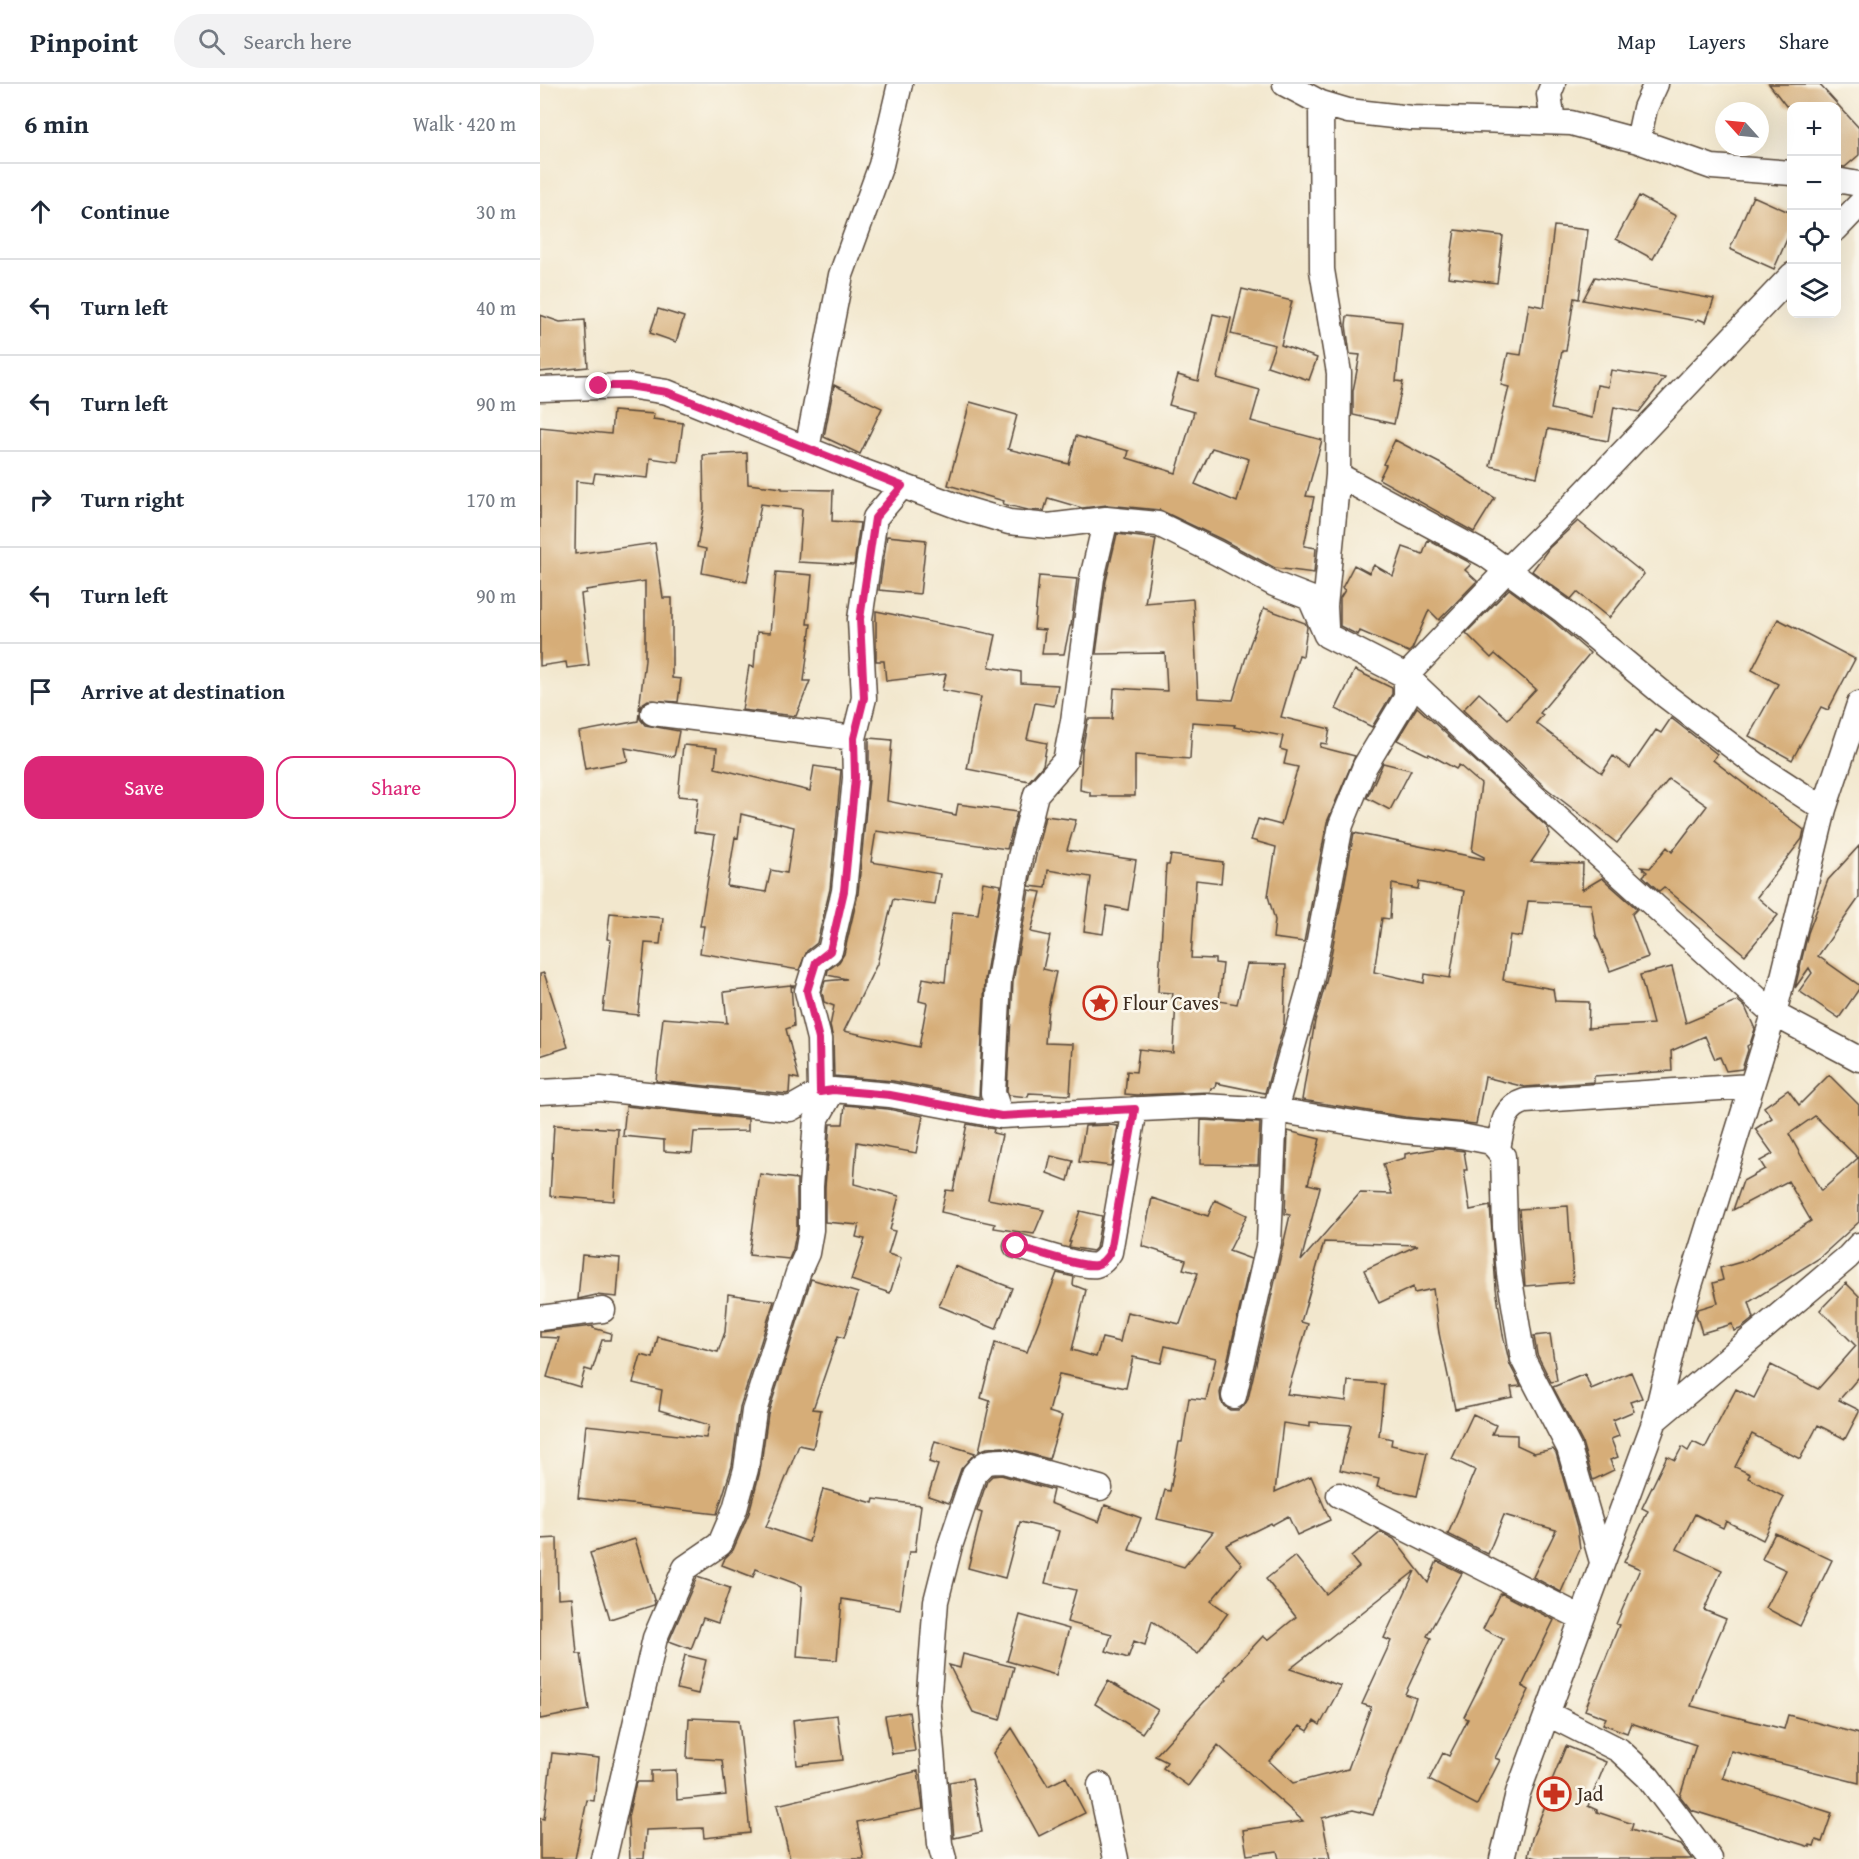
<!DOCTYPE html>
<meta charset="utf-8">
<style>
body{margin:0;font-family:"Gentium Book Plus",serif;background:#f2f2f3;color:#1f2937}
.controls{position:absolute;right:18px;top:18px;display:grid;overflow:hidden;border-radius:12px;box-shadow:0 6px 24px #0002}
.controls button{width:54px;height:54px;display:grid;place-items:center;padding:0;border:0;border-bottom:2px solid #e0e1e3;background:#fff;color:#1f2937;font:30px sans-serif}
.compass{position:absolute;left:1175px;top:18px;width:54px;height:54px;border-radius:50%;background:#fff;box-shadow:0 6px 24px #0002;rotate:297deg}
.stop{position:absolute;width:18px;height:18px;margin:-14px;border:4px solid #db2777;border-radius:50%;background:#fff}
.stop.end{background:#db2777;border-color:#fff;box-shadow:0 2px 6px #0008}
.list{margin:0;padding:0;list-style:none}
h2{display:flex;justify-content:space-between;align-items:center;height:78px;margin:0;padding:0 24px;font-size:26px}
h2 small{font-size:20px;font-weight:400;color:#747a83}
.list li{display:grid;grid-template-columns:39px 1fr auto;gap:18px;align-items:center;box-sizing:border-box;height:96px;padding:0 24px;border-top:2px solid #e0e1e3}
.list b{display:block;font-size:22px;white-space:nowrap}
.list em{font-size:20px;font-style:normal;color:#747a83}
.actions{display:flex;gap:12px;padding:18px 24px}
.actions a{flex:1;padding:14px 0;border:2px solid #db2777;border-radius:18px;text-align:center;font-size:21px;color:#db2777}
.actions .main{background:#db2777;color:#fff}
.icon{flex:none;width:33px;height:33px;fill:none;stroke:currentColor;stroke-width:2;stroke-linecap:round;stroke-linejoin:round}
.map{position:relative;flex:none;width:1319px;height:1775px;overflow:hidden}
header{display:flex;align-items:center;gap:36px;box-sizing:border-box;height:84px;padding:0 30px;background:#fff;border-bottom:2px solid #e0e1e3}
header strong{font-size:28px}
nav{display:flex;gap:33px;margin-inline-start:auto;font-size:21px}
.search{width:420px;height:54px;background:#f2f2f3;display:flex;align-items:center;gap:15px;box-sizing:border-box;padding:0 21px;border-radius:33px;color:#747a83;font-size:22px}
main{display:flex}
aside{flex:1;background:#fff}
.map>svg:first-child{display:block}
.building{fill:#d6ad78;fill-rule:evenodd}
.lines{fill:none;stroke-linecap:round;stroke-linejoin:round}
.minor-casing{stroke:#564638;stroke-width:27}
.minor{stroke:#fff;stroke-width:24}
.route{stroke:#db2777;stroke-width:8}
.labels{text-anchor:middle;stroke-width:5;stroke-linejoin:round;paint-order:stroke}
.poi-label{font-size:20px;fill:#3b2a1e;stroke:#fbf7ec;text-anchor:start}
</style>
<header>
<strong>Pinpoint</strong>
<div class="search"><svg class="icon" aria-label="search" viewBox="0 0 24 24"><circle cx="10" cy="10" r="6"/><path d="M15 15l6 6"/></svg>Search here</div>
<nav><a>Map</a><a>Layers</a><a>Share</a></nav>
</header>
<main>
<aside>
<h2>6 min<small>Walk · 420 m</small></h2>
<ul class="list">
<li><svg class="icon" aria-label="ahead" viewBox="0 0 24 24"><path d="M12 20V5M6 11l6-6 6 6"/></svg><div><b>Continue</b></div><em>30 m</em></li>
<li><svg class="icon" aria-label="left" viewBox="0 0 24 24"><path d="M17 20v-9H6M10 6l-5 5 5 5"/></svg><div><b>Turn left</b></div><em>40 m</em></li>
<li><svg class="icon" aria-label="left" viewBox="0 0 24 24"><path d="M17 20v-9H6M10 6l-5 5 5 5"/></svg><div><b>Turn left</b></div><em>90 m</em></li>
<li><svg class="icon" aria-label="right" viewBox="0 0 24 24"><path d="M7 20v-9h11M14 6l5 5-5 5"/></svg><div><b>Turn right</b></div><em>170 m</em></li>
<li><svg class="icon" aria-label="left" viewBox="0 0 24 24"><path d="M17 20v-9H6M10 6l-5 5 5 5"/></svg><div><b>Turn left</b></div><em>90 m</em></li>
<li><svg class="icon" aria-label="arrive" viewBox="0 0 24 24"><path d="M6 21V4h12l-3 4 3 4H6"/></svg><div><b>Arrive at destination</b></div></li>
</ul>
<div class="actions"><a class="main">Save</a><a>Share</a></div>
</aside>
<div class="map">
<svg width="1319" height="1775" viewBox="0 0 1319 1775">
<rect width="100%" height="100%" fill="#fbf7ec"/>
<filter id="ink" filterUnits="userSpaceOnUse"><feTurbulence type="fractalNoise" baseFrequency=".0167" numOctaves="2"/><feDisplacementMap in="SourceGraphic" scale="12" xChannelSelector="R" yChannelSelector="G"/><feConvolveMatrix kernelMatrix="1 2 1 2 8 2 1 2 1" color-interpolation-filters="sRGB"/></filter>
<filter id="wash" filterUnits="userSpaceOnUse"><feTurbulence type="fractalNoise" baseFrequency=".008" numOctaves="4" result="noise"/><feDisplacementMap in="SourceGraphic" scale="24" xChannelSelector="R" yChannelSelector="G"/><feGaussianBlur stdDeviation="1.35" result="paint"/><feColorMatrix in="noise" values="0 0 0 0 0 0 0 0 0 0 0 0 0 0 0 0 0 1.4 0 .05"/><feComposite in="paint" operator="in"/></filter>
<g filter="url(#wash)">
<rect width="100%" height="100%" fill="#f2e7cd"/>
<g id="blocks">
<path class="building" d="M1229,0H1279L1319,44V71L1305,83L1296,82V22H1246Z
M1099,112L1136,132L1113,175L1076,155Z
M1213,112L1251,129V146L1234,185L1190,165Z
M1014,142L1048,146L1039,215L1034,214L1026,267H1022L1011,325L1052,334L1057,301L1068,303L1071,286L1125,294L1099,328L1074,323L1068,357L1008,345L997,393L950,382L969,303L961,301L968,269L981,271L989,220L1004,223Z
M915,146L963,152L957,199L908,193Z
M1055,193L1174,215L1166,238L1158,235L1157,237L1043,216Z
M702,205L752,217L741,261L777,274L769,296L727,282L735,261L691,250Z
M118,225L144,233L136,258L110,249Z
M673,230L691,234L677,294L720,306L711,337L782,356L766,412L774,413L764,462L776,464L774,489L735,484L683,456L620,426L567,421L542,424L508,414L504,427L488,426L463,420L464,417L408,401L430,318L477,331L468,365L529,380L536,352L589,367L587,374L636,389L654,328L629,321L638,291L658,297ZM672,364L709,375L697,418L655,400Z
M0,231L20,238L45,236L48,283L0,288Z
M807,232L862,238L856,297L863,298L854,340L813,331V307L820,271L810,270L806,241Z
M294,301L342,324L320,370L284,353Z
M73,327L114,330L113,335L143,339L138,378L110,374L108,394L55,389L53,399L36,397L35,470L115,459L123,514H132V594L141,595L138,618L108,616L102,620L99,626L105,576V497L46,506V509L41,510L49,581L27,584L26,578L0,582V343L71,350Z
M855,356L903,381L955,414L934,448L839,395L846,381L843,380Z
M207,369L208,400L242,404V405L293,406L292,437L320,439L314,481L258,478L262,425L221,420L207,498L162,489L166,465L157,463L164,424L163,371Z
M1038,437L1104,490L1069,534L1037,508L1031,515L992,487L1009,464Z
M577,450L616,455L605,519L653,515L658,614L693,616L710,560L724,524L765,539L767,543L763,572L759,571L741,633L790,645L787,660L781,659L780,663L815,672L787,738L764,858L733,854L735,836L728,812L736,763L711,756L718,735L741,741L746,723L758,683L744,680L747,667L740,665L743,652L694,643L695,641L652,638L650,675L595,671V712H550V708L540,706L542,667L548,635H572L574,604L627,607L625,569L556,570L566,497Z
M347,452L386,456L380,510L339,506Z
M888,456L927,477L931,480L925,486L937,497L899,536L889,526L872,565L869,568L820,547L818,551L800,542V514L805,506L802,504L814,481L829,489L834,481L853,492L863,463L883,470Z
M236,488L272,491L267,540H271L264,597H270L256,632L202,626L209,582L214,583L217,548L230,549Z
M499,492L537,495L531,542H530L524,570H502L505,546L494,545Z
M969,505L1013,537L1050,569L1000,629L1003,631L996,639L1062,689L1073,672L1090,684L1116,646L1121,649L1131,634L1177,670L1173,676L1264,746L1262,755L1217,813L1238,831L1205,871L1124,803L1119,807L1103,792L1107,788L1101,783L1110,784L1127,763L1132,768L1167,722L1129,695L1077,759L1006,704L923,626L939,609L968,635L996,605L955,570L951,574L926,549Z
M336,527L456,551L449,583L481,588V599L518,601L514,622L495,619L487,655L507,659L503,681L489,697L427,685L441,613L402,606L406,590L346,597L344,577H336Z
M1238,535L1315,575L1288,626L1281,623L1252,676L1209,652L1238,600L1212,586Z
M815,586L852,604V610L832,643L796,625Z
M877,623L1007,743L1010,750L991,778L1043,780L1042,806L1062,794L1097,825L1092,830L1108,873L1070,887L1056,851L1051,820L988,817L982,853L970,851L963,896L1013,905L1015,917L1049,918L1048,944L1113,940L1100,891L1132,883L1146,939L1198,917L1205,923L1215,945L1210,960L1207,962L1208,966L1202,985L1186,987L1180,973L1175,975L1165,952L1131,967L1132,987L1054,992V998L985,1003L945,993L936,1040L865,1033L762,1016L775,937L786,898L814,749L944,775V773L932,767L941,700L919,681L916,685L889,670L888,671L857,656ZM879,798L924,807L910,894L885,890L884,899L834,888L842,834L850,835L852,800L878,805Z
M99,629L100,635L105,641L139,647L134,673L85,664L88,677L45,685L39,648L98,637Z
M329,654L352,656L347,717L416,731L418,720L477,728L467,765L336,747L331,778L400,790L395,821L353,815L337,880L304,947L379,963L387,919L379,917L383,894L405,898L412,828L438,830L443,798L461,801L445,895L439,1013L353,997L294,992L293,954L290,942L294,922L284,918L282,907L285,897L307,895L287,891L288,886L299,878L304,870L318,810L329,695Z
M143,661L177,664L175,684L270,707L274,682L301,686L290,805L277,859L267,867L259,886L160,869L164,842H160L175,751L154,748L158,714L138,712ZM201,730L254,743L247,789L231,786L226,808L187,802L195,753L198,754Z
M843,679L871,686L850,726L827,714Z
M505,732L536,736L527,766L596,776L588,826L567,822L563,850L544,847L551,793L508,786L506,804L489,802Z
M1319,762V814L1278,872L1319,901V905L1299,934L1259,907L1272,889L1269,884L1255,904L1268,849L1288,796Z
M631,771L683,778L681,799L656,796L651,874L675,875V879L683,880L679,917L697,920L707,880L746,881L744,940L725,1009L676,999L675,1004H671L670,1008L597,1011L585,1010L587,987L596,988L599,965L633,969L636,917L632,916L633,909L618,908L626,781H629Z
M489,806L501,808L491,848L510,852L503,885L516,888L508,924L505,959L533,960L530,1011L489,1009L488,1013L469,1011L467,1007L473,898Z
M70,829L123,834L120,860L105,859L98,931L63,927L71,856L67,855Z
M4,889L28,963L0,972V890Z
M251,901H254L253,903L251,901L254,942L246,945L259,995L250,993L249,1009L247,1010L116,997L123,934L187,939L184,908Z
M1289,991L1319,1021V1138L1278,1175L1209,1218L1214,1234L1200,1245L1194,1247L1192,1240L1162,1249L1156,1230L1158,1225L1178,1219L1173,1199L1183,1196L1180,1184L1208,1176L1271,1137L1248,1097L1193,1126L1203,1097L1225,1085L1220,1077L1233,1070L1215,1045L1232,1034L1224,1023L1248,1006L1259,1021ZM1275,1032L1318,1074L1281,1107L1249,1050Z
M305,1021L348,1025L383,1032L376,1069L317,1058L314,1100L359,1112L350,1146L355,1147L348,1170L361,1174L350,1209L311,1196L325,1155L316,1153L319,1141L285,1138V1103L290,1040H303Z
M86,1022L208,1035V1047L154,1048L152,1069L124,1067V1056L83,1052Z
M661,1036L720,1039L718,1081L660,1080Z
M427,1040L454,1045L453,1049L462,1051L448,1115L504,1126L494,1150L454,1144L455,1140L401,1128L406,1106L413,1107Z
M14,1041L78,1045L74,1117L10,1112Z
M570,1041L578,1042L571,1082L539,1078L545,1042Z
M748,1047L780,1055L768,1100L780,1103L761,1177L820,1109L852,1110L843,1080L865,1074V1070L900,1064L924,1067L927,1086H924L930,1126L950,1122L956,1204L963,1251L970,1281L981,1302L971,1303L973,1313L915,1325L899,1249L893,1205L874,1209L873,1203L839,1219L824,1186L878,1161L784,1158L761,1238L768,1240L747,1310L806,1317L808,1297L844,1300L839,1352L852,1355L851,1361L887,1369L877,1412L837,1403L839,1395L800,1386L811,1341L770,1338V1343L743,1339L735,1408L771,1392L790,1436L757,1451L748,1432L732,1441L731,1439L686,1461L702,1480L671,1517L688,1529L658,1570L612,1537L605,1561L594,1557L588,1574L566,1567L572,1550L527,1538L536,1506L505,1499L519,1447L480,1438L465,1494L428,1484L442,1429L437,1427L447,1397L452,1392L461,1391L513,1406L510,1419L559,1438L565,1421L601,1434L589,1466L644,1483L673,1448L617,1435L625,1406L630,1407L639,1358H642L649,1314L666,1316L676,1274L625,1262L621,1279L593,1273L586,1304L519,1290L509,1328L522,1332L509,1375L463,1363L447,1364L439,1367L450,1317L441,1314L455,1259L487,1268L517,1189L534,1193L533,1201L546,1206L532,1266L556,1273L562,1254L580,1258L587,1228L640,1240L658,1189L643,1185L646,1176L602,1162L612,1114L668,1132L675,1116L707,1131L689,1167L711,1175L680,1309L681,1317L684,1322L690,1326H698L704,1322L708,1315L750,1131L745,1130Z
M511,1072L533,1077L528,1097L507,1089Z
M220,1090L257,1095V1145L253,1165L249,1175L209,1171Z
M1028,1122L1033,1198L985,1202L979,1125Z
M540,1127L562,1132L556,1164L553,1167L529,1163L531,1158H529Z
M42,1171L80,1174L77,1213L56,1211L38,1215Z
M415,1182L472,1204L456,1245L399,1222Z
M271,1195L318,1209L304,1254L298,1252L273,1325L281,1326L273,1364L259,1361L226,1443L269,1458L283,1405L333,1419L334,1415L381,1421L375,1468H369L360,1525L302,1515L297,1576L257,1573L262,1502L216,1485L213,1493L182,1481L185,1474L193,1466L209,1429L220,1387L228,1330Z
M1306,1199L1319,1212V1293L1299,1316L1319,1326V1328L1305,1355L1278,1341L1260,1375L1212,1350L1195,1383L1210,1390L1208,1394L1244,1413L1223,1456L1186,1437L1183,1444L1155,1430L1137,1465L1182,1486L1164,1526L1186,1535L1161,1593L1151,1622L1244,1645L1248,1631L1319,1650V1699L1191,1667L1183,1694L1292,1729L1282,1758L1276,1756L1274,1762L1270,1761V1763L1151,1726L1140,1712L1156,1661L1091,1639L1087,1649L1063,1640L1066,1634L1045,1626L1079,1541L1076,1540L1100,1485L1084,1478L1108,1427L1102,1424L1127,1372L1135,1376L1142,1363L1148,1367L1153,1358L1165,1364L1196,1305L1214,1314L1231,1281L1278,1305L1316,1262L1280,1226Z
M188,1210L234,1217L200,1323L192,1382L177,1430L38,1414L46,1341L166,1354L169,1341L119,1326L122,1306L93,1299L101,1271L113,1274L118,1253L178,1268L185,1248Z
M53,1242V1244L71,1249L70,1256H62L52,1287L45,1285L40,1303L7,1293L19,1254L0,1253V1248Z
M1010,1250L1017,1297L1011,1298L997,1270L994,1252Z
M1091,1288L1102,1314L1090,1318L1094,1327L1073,1336L1079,1352L1071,1355L1078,1373L1070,1376L1074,1386L1053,1396L1042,1358L1013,1303L1045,1290L1051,1305Z
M933,1330L956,1341L952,1350L977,1351V1361L994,1369L1013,1365L1016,1369L1037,1443L1040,1465L1021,1508L993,1493L1016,1446L964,1431L948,1470L908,1450L935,1386L912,1375Z
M395,1357L435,1369L421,1385L409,1419L388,1412L398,1381L389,1378Z
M841,1448L854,1455L888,1499L897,1477L922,1489L887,1552L891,1554L865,1610L876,1614L833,1731L813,1726L782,1734L790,1775H739L737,1767L707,1771L703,1746L763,1737L678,1661L648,1702L623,1684L627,1678L615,1672L664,1618L687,1595L685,1593L723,1552L728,1556L756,1533L726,1495L755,1472L786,1510L819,1483L811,1473ZM875,1487L844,1554L851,1557L822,1620L831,1623L808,1685L753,1699L729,1677L760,1642L768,1647L774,1637L780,1641L801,1602L750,1585Z
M1235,1449L1292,1476L1260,1542L1226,1524L1246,1486L1222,1475Z
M17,1454L18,1514L32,1513L37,1570H41L49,1626L0,1635V1455Z
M95,1455L115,1519L114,1521L70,1535L50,1469Z
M157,1493L190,1504L178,1539L163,1534L151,1565L129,1557Z
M961,1509L1014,1536L982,1602L989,1606L955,1674L960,1676L937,1721L889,1696L903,1669L909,1672L928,1635L924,1633L963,1555L943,1545Z
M480,1531L529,1545L516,1591L467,1577Z
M423,1570L474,1583L460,1636L433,1628L409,1581L420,1584Z
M145,1571L166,1576L158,1610L137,1605Z
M568,1597L618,1626L602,1649L555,1620Z
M369,1628L375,1667L352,1670L345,1632Z
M297,1631L303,1676L257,1681L253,1636Z
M149,1634L199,1636L210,1749L164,1754L163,1744L106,1746L104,1775H90L88,1733L96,1698H111V1687L136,1686L137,1716L186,1711L182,1676L147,1674Z
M472,1644L508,1702L526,1693L545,1729L499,1752L453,1669Z
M1026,1662L1066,1678L1048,1722L1057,1726V1728L1093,1740L1091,1746L1141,1761L1152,1775H1001L988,1772L992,1754L1013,1702L1010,1701Z
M12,1669L59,1674L54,1717L47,1716L35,1775H0V1734L4,1735Z
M378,1687L383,1725L317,1738L324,1775H250L237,1721Z
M432,1694L442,1748L414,1754L409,1698Z"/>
</g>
</g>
<g filter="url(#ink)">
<use href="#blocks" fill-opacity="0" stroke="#564638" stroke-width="1.5"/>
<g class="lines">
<g class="minor-casing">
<path id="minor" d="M745,0L781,19L808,27L871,34L1031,39L1098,57L1172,83L1252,89
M781,19L782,186L799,289L798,391L785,522L786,543
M1013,38L1009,10L1013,0
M1098,57L1105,24L1116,0
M1296,96L1319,100
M1296,145L1319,121
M0,305L88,302L127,308L314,384L425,425L469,438L508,442L566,435L618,440L677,469L734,500L770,514L786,551L866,592L981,701L1234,930L1319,975
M267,365L301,191L341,81L360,0
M798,391L946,471L1022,526L1126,612L1218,682L1284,725
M113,629L314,654
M0,1008L60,1005L250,1025L280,1008L293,1006L350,1011L461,1032L663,1022L735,1026L863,1047L921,1052L951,1058L963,1072L965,1143L969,1190L983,1275L1029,1364L1062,1478
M280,1008L279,955L267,907L276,878L290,867L304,807L315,694L314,654L324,614L320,535L335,434L362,402
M461,1032L453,1009L459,896L480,773L496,710L525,677L533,637L552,494L566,435
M958,1064C963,1043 962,1024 985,1017L1210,1002
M476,1162C492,1166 542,1184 556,1181C563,1179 567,1173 570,1168L595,1025
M0,1234L63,1226
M694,1312L729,1158L735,1026L771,898L801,741L825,682L866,614V592L967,486L1029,425L1252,191
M1115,1336L1138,1240L1234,930L1284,725L1319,620
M799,1411L1042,1534
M1008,1630L1079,1666L1108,1693L1170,1775
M560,1701L576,1775
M64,1775L115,1554L145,1484L180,1460L195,1425L206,1385L214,1327L258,1189L267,1169L271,1146V1102L276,1036L293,1006
M404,1775L400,1760L388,1621L396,1517L410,1462L434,1390C444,1378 447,1377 463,1377L560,1404
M962,1775L978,1709L1115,1336L1308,1173L1319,1161"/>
</g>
<use href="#minor" class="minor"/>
</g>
</g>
<g class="lines" filter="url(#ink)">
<path class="route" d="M59,302H88L127,308L362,402L335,434L320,535L324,614L314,654L315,694L304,807L290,867L276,878L267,907L279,955L280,1008L293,1006L350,1011L461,1032L595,1025L570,1168C567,1173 563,1179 556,1181C542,1184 492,1166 476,1162"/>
</g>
<defs>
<g id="sight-ring" transform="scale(1.725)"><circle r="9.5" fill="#fbf7ec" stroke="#c8321e" stroke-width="1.5"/><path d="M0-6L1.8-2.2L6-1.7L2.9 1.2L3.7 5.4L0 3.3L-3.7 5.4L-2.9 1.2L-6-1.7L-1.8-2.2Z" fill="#c8321e"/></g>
<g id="pharmacy-ring" transform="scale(1.725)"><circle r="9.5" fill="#fbf7ec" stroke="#c8321e" stroke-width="1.5"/><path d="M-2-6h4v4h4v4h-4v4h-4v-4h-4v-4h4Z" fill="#c8321e"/></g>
</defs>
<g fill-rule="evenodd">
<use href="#sight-ring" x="560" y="919"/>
<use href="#pharmacy-ring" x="1014" y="1710"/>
</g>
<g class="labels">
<g class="poi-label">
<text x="583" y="926">Flour Caves</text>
<text x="1037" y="1717">Jad</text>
</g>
</g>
</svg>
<div class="controls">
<button>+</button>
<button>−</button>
<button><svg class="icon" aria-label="locate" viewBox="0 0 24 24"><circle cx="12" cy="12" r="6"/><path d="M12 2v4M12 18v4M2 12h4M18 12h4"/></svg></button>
<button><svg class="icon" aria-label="layers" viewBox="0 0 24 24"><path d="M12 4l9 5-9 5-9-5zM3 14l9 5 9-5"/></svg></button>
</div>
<svg class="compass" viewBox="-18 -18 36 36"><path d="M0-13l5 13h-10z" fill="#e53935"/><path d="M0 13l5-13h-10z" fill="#747a83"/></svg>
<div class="stop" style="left:476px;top:1162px"></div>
<div class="stop end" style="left:59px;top:302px"></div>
</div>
</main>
